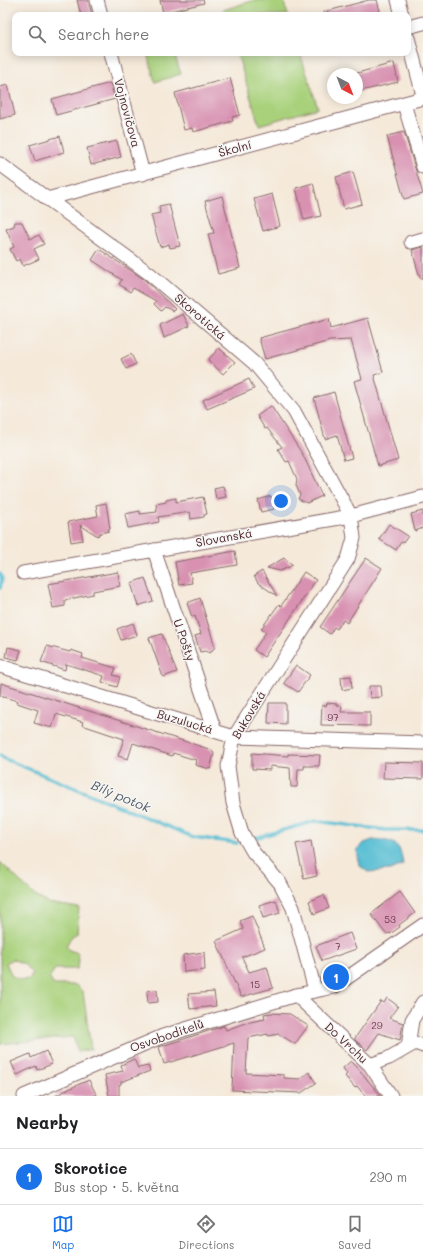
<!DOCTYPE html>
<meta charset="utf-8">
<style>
body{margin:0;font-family:Mali,sans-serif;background:#f6f6f6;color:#202124}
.compass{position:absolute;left:327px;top:68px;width:36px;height:36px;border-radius:50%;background:#fff;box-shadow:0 2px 10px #0003;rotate:138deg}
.you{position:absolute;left:281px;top:501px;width:14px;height:14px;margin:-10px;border:3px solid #fff;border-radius:50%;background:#1a73e8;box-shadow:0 0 0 6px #1a73e833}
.badge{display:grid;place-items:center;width:26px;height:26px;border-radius:50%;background:#1a73e8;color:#fff;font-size:13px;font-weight:700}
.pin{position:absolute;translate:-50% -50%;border:2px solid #fff;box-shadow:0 1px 4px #0006}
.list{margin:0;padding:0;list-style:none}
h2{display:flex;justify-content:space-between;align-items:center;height:52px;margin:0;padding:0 16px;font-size:17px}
h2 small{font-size:13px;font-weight:400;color:#757577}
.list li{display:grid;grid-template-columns:26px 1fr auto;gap:12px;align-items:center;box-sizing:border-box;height:56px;padding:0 16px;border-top:1px solid #e0e0e0}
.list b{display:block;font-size:15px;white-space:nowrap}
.list p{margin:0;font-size:13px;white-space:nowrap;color:#757577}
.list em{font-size:13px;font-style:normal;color:#757577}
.icon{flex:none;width:22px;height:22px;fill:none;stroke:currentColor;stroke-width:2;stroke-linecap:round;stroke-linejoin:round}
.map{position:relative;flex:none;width:423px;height:1096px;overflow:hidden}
.search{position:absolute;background:#fff;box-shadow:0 2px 10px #0003;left:12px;right:12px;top:12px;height:44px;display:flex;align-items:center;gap:10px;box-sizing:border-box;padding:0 14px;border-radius:8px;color:#757577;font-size:15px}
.sheet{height:108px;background:#fff}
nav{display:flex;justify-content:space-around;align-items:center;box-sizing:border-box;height:56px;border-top:1px solid #e0e0e0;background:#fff;font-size:11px;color:#757577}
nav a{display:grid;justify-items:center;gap:2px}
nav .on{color:#1a73e8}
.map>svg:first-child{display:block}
.green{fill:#a9d17c;stroke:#7a7854;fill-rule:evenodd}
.water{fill:#55bdd3;stroke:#506e7f}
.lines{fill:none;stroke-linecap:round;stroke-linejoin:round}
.stream{stroke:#55bdd3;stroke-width:3.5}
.building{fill:#d891b1}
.minor-casing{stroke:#866668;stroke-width:15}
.minor{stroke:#fff;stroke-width:13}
.labels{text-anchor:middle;stroke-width:3;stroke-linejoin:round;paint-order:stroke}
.number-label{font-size:10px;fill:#6e3c4c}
.street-label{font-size:12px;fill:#4a1f2b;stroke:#f6f6f2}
.water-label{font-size:13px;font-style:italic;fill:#4e5666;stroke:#f6f6f2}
</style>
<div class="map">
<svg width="423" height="1096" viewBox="0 0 423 1096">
<rect width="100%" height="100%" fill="#f6f6f2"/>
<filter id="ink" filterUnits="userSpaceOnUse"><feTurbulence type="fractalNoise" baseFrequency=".025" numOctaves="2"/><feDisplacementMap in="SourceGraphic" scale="8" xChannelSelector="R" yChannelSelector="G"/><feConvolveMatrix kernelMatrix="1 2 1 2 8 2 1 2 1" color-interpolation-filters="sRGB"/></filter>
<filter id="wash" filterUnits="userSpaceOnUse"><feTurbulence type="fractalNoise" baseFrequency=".012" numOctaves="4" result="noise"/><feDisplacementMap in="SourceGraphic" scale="16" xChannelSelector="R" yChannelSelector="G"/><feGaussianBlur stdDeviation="0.9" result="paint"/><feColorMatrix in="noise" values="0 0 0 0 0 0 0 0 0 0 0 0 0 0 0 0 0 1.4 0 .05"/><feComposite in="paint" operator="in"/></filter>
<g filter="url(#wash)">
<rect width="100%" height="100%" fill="#f5e9d9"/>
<path class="green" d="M255,0H283L288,15H225L223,10Z
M147,53H174L181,74L155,82Z
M237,53H300L318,108L259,125Z
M0,862L35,896L48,903L79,908L77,933L71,937L66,946L69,950L78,953L79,961L77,969H55L49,978L54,985H76L83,992L91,1049L78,1052L73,1037L0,1044ZM12,959L24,964L32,973L30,979L21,980L12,976L6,963Z"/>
<path class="water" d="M372,840C393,840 401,842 403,865L390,870L368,872L360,866L357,851L362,844Z"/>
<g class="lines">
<path class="stream" d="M0,574L2,579L0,588
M0,755L5,759L193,837L237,843
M255,838L316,821L386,830H423"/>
</g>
<g id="blocks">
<path class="building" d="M77,0H88L92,15H81Z
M160,0H203L204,3L163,13Z
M369,0H377L381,15H324V12Z
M394,63L398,82L357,92V73Z
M230,78L240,115L232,117L233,121L193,132L192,128L184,130L175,93Z
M110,83L115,99L56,115L52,99Z
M8,85L15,115L0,119V87Z
M404,132L423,194L404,199L387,136Z
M60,136L64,152L35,161L30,145Z
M117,141L121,157L91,165L87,148Z
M353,172L362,204L344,209L336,177Z
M313,183L321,216L304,220L296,188Z
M272,194L280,226L263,231L254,199Z
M222,196L240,268L218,274L208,234L214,233L205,201Z
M169,204L180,246L170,248L169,244L160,247L151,215L160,213L159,206Z
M15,222H22L30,239L39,235L44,244L34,249L39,259L23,266L20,259L16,261L10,249L14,247L6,229L14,226Z
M423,247V278H420L412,250Z
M99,249L145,280L175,309L173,311L165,307L161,311L154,304L156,301L133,288L130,292L119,284L122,280L92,260Z
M183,314L189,326L164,338L160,325Z
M368,318L383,372L374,375L398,460L378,466L354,381L362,379L351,340L330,341L265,359L259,338L329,319L331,328Z
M219,348L235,362L223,374L208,360Z
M131,354L136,364L126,369L121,359Z
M249,379L254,389L207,409L203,400Z
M334,392L352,458L344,460L337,435L325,439L314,398Z
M271,406L303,455L322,496L307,503L298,499L300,495L296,485L297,479L289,461L286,462L278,449L282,447L267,428L265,429L257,416Z
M223,486L226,497L216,499L214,488Z
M271,496L274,509L261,512L258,500Z
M203,497L207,514L204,515V517L191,519L190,512L158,517L159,522L128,528L125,514L140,511V514L157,512L156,504L166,502V500L176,498V502Z
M106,503L110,529H108L109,531L100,533L98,536L80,525L83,540L71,542L68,522L98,516L96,505Z
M423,511V528L415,531L411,514Z
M389,524L408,536L403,543L401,542L396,550L379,539Z
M235,551L237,565L190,573L192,583L179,585L175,562Z
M284,558L293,565L280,571L267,568Z
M366,558L382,568L347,623L343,620L337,629L334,627L330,634L320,627Z
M262,571L277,596L258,583L254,576Z
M118,572L120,586L93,591V594L65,600V606L53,608L48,584Z
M304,572L316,580L264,657L254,650L266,632L261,629L279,604L281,606Z
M145,578L153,601L138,606L131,583Z
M200,598L215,647L210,653L205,651L200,652L195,636L201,634L195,616L192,617L187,603Z
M133,623L137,635L121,640L117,629Z
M162,634L177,672L163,677L149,638Z
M47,646L70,652L71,650L83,654L82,658L116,668L113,675L120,677L117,687L102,682L104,676L66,664L65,670L41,662Z
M8,647L21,650L18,660L6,657Z
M296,665L310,675L298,692L284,683Z
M351,676L352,688L342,690L341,677Z
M1,683L212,750L214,754L210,769L195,765L196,760L173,753L172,756L133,743L128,759L118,756L124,739L82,725L83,722L56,714L52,728L34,723L38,710L17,703L18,701L0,696Z
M369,686H381L382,697L370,698Z
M269,703H286V724L268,723Z
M327,703L337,704V706H342L341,712H370V726L321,725L322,705L326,706Z
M252,753L288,756V754L320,755L319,766H304V769H298L297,787H291L290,768L270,766V770L252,769Z
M384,762L423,763V779L383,778Z
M311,841L317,876L304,879L296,844Z
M400,892L415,913L399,925L400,927L390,934L389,933L386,934L371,914Z
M324,895L329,908L314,914L309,901Z
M276,900L280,913L263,918L259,905Z
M252,916L265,948L242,957L249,972L267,967L273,988L241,997L216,941L243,929L240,921Z
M350,933L356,949L322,961L316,946Z
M204,952L205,970L184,972L183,955Z
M157,990L158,1002L148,1003L147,991Z
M214,992L216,1006L190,1009L188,994Z
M387,998L398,1006L389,1018L403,1023L400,1040L379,1033L367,1050L355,1040V1038L381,1001L384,1003Z
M271,1013L290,1014L308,1026L295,1044L279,1034L268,1036V1034L248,1038L246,1073L284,1075V1078L300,1079L309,1072L316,1083L301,1093L232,1090L234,1043L164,1064L159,1047L224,1026L226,1030L245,1023L265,1019L264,1014Z
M46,1051L52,1064L37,1070L36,1066L17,1075L11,1062L30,1054L31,1058Z
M134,1059L138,1068L148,1066L150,1071L121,1082V1084L119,1085V1096H109L105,1075L123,1071L121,1065Z
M351,1061L356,1066L381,1096H365L357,1086L355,1088L345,1076L347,1074L343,1068Z
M89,1080L97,1096H55L75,1086Z"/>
</g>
</g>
<g filter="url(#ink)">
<use href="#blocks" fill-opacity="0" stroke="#866668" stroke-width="1"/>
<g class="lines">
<g class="minor-casing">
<path id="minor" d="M97,0L101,15
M398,0L402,15
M408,27L423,23
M408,38L423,95
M111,53L143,174
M404,104L423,167
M0,164L150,274L254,363L294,411L351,516L354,538L348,559L234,737L228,766L233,803L242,833L253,852L280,883L293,908L315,990
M47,199L423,98
M411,242L423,239
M154,550L215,731
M23,573L351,516L423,497
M0,666L234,737L423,743
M296,995L370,1065L391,1096
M408,1047L412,1020L423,1002
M370,1065L389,1058L415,1043L423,1046
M24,1096L163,1036L296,995L334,987L423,925"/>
</g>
<use href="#minor" class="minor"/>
</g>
</g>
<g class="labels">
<g class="number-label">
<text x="333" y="721">97</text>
<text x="390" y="923">53</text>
<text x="338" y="950">7</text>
<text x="255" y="988">15</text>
<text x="377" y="1029">29</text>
</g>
<g class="street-label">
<text transform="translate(127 113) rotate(75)" y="4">Vojnovičova</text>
<text transform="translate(235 149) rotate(-15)" y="4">Školní</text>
<text transform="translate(200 317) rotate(41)" y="4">Skorotická</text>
<text transform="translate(224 538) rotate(-10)" y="4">Slovanská</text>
<text transform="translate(184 640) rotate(71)" y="4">U Pošty</text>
<text transform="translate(249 715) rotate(-59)" y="4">Bukovská</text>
<text transform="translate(185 722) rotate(17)" y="4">Buzulucká</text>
<text transform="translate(167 1036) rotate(-19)" y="4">Osvoboditelů</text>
<text transform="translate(346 1043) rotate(43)" y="4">Do Vrchu</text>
</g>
<g class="water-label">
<text transform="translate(121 796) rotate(23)" y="5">Bílý potok</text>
</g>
</g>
</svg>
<svg class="compass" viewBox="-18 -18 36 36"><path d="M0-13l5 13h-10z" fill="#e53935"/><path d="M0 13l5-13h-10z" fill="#757577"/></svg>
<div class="you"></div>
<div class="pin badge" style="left:336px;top:977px">1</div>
<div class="search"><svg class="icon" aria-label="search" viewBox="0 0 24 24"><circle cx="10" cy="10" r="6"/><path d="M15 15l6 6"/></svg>Search here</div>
</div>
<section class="sheet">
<h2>Nearby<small></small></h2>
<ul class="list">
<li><span class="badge">1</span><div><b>Skorotice</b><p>Bus stop · 5. května</p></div><em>290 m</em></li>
</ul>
</section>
<nav>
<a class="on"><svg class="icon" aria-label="map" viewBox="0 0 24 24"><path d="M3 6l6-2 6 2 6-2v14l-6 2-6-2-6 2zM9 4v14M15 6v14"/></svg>Map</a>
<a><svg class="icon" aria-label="directions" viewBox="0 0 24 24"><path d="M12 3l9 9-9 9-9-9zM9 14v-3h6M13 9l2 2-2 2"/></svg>Directions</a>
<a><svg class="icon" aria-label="saved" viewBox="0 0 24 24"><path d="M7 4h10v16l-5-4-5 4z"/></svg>Saved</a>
</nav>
